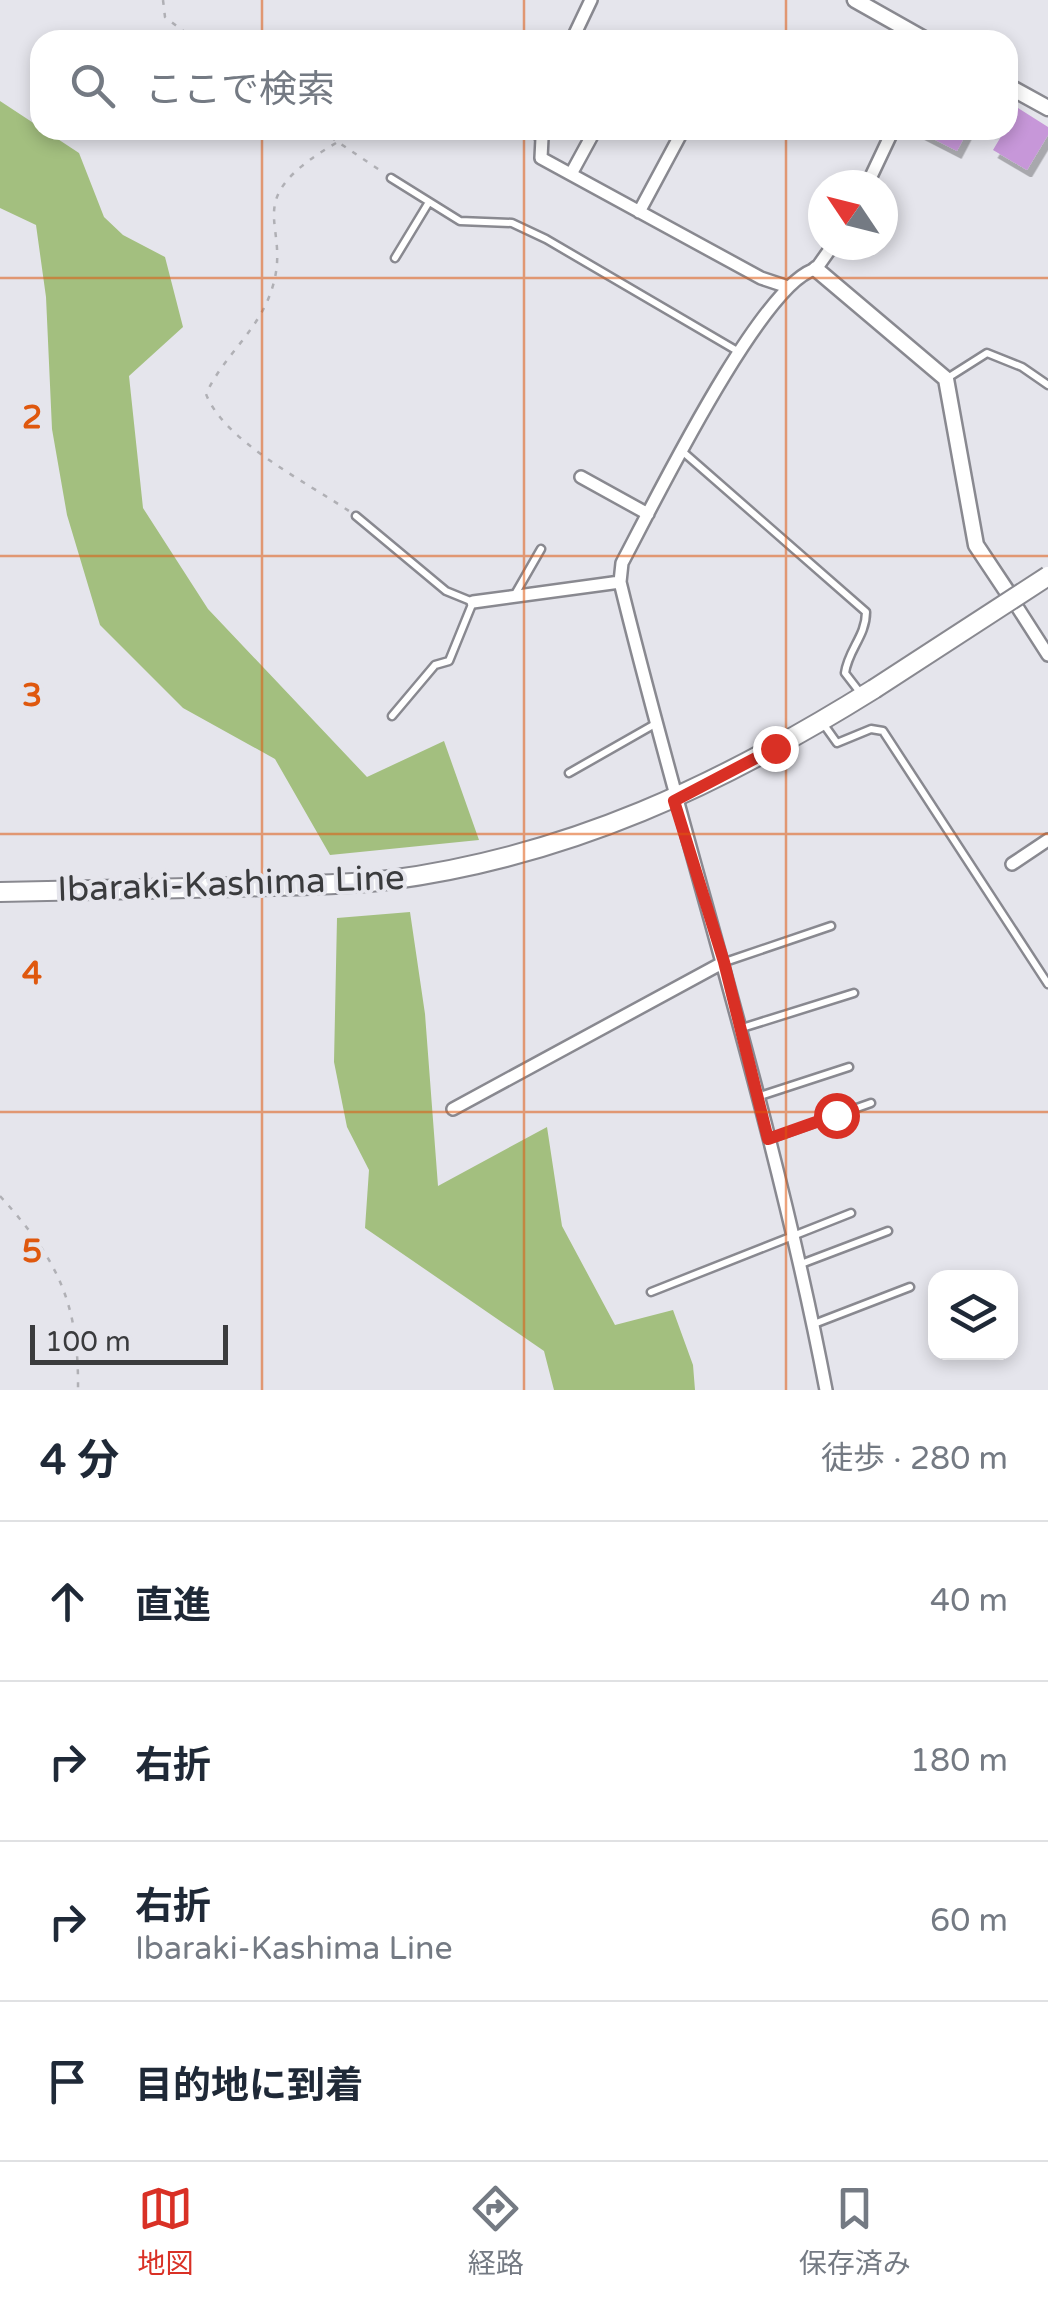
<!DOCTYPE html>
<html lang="ja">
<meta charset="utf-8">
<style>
body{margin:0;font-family:"Varela Round","Noto Sans JP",sans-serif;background:#f6f6f7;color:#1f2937}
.controls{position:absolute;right:30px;bottom:30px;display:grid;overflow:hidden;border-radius:20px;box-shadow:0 5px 15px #0003}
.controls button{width:90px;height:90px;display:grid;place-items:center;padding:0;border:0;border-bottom:2px solid #e0e1e3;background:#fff;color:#1f2937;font:50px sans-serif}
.compass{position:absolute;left:808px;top:170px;width:90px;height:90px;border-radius:50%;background:#fff;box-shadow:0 5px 15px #0003;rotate:305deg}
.scale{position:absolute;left:30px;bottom:25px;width:198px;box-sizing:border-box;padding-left:10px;border:5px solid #3a3b3d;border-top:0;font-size:28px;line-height:35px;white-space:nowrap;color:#3a3b3d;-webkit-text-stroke:8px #e5e5ec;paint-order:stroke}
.stop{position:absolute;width:30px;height:30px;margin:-22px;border:8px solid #d93025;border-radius:50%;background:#fff}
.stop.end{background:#d93025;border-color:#fff;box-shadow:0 2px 10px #0008}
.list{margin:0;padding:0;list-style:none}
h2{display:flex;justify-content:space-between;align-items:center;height:130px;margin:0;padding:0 40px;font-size:42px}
h2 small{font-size:32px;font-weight:400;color:#747a83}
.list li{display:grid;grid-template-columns:65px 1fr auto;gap:30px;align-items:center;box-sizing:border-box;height:160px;padding:0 40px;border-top:2px solid #e0e1e3}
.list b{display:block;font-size:38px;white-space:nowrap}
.list p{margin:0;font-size:32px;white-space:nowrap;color:#747a83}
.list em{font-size:32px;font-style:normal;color:#747a83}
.icon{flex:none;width:55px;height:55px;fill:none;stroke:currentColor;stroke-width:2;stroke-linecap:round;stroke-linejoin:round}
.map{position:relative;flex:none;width:1048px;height:1390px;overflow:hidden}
.search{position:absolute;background:#fff;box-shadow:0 5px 15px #0003;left:30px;right:30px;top:30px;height:110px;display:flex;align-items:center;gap:25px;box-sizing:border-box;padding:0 35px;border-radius:30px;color:#747a83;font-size:38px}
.sheet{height:770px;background:#fff}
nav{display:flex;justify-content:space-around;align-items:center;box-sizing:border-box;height:140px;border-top:2px solid #e0e1e3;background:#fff;font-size:28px;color:#747a83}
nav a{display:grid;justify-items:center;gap:5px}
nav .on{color:#d93025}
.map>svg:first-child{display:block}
.green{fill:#a3bf7f}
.building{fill:#c797d9;filter:url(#shadow)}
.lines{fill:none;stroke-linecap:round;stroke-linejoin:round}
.service-casing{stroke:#898990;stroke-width:11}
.minor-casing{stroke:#898990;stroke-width:16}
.tertiary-casing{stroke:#898990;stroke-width:19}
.primary-casing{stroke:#898990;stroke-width:22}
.path{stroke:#b0b0b5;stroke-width:2.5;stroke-dasharray:5 8;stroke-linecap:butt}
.service{stroke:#fff;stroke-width:6}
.minor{stroke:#fff;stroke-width:11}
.tertiary{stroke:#fff;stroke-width:14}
.primary{stroke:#fff;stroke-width:18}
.primary-bridge-casing{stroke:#898990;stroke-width:22;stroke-linecap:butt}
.primary-bridge{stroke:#fff;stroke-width:18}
.route{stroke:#d93025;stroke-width:12}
.grid{fill:none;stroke:#df580e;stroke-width:2.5;stroke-opacity:0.55}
.labels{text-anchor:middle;stroke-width:8;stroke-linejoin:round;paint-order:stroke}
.street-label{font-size:35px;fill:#3a3b3d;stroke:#e5e5ec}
.grid-label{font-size:32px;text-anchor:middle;font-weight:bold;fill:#df580e;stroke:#e5e5ec;stroke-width:8;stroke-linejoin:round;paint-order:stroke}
</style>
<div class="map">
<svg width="1048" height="1390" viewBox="0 0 1048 1390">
<defs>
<filter id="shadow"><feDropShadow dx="4.5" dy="8" stdDeviation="0" flood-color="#0004"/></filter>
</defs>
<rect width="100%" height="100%" fill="#e5e5ec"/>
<path class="green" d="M0,101L79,153L104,217L123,235L165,257L183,327L129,376L143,508L208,609L367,777L444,741L479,840L330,855L275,759L183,708L100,625L67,515L52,429L46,297L36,225L0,208Z
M410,912L425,1014L438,1186L547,1127L562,1226L615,1325L673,1310L693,1365L695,1390H554L544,1351L365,1228L369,1170L347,1127L334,1062L337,918Z"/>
<path class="building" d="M1018,108L1048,127V135L1027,170L993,150Z
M916,130H963L967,132L957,151Z"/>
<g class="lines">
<g class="service-casing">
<path id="service" d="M391,178L460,221L512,223L546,239L739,352
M395,258L429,202
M946,379L987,353L1022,367L1048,385
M682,451L866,612C866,636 848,650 845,673L862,695
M356,516L446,591L473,602L449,661L435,665L392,716
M514,596L541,549
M822,722L837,743L871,729L883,731L1048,984
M569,773L655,724
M725,962L831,926
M742,1028L854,993
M760,1096L849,1067
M769,1139L871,1103
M801,1264L888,1231
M651,1292L851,1213
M814,1324L910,1287"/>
</g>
<g class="minor-casing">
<path id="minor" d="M572,40L591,0
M535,130L542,138L541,158L761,278L785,286
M571,174L595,130
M867,185L893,130
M639,212L683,130
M581,477L648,514
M473,602L620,582
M1014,602L1048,655
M1012,864L1048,840
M453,1109L724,962
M826,1390C774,1117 686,852 620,582L622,563C652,507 762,281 816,269L833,245"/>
</g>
<g class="tertiary-casing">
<path id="tertiary" d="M855,0L926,40
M1008,86L1048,108
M816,269L946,379L976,545L1014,602"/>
</g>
<g class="primary-casing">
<path id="primary" d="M0,892C79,890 158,888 236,887C287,885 338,886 389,880C570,856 720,785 874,689"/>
</g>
<path class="path" d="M163,0L165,17L195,40
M320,130L381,171
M336,143C227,207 303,224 266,304C251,336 221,361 206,394C224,441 306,482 349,511
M0,1196C58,1260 79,1303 78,1390"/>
<use href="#service" class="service"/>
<use href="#minor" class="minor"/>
<use href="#tertiary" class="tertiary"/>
<use href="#primary" class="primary"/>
<g class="primary-bridge-casing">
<path id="primary-bridge" d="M874,689L1048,576"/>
</g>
<use href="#primary-bridge" class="primary-bridge"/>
</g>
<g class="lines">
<path class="route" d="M775,748L674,801L724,962L768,1139L836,1115"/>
</g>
<path class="grid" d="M262,0V40M524,0V40M786,0V40M262,130V1390M524,130V1390M786,130V1390M0,278H1048M0,556H1048M0,834H1048M0,1112H1048"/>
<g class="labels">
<g class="street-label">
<text transform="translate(231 883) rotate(-2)" y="12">Ibaraki-Kashima Line</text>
</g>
</g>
<g class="grid-label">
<text x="32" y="428">2</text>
<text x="32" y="706">3</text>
<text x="32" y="984">4</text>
<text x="32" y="1262">5</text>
</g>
</svg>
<div class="controls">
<button><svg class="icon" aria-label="layers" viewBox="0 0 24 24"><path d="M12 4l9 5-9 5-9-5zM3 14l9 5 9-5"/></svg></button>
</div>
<svg class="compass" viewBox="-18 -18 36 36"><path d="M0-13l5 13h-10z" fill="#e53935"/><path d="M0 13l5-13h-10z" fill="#747a83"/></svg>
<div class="scale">100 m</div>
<div class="stop" style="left:836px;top:1115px"></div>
<div class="stop end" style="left:775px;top:748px"></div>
<div class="search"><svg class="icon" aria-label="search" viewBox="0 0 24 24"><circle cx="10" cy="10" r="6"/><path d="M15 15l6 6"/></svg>ここで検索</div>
</div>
<section class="sheet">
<h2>4 分<small>徒歩 · 280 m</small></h2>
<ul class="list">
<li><svg class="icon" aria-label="ahead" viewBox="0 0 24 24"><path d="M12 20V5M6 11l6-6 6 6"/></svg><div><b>直進</b></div><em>40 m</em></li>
<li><svg class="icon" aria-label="right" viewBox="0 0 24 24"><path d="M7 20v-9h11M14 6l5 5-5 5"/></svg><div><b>右折</b></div><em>180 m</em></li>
<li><svg class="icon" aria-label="right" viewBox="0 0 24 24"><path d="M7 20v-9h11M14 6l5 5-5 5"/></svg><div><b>右折</b><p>Ibaraki-Kashima Line</p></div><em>60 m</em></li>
<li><svg class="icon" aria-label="arrive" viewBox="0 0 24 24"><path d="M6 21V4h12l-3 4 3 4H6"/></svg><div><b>目的地に到着</b></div></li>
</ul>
</section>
<nav>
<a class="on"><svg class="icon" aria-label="map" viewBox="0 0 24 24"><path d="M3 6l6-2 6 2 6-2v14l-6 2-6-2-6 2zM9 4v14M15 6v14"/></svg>地図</a>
<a><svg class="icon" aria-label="directions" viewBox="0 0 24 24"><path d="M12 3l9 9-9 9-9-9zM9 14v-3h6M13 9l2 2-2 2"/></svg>経路</a>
<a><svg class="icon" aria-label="saved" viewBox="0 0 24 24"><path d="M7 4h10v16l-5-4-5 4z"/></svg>保存済み</a>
</nav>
